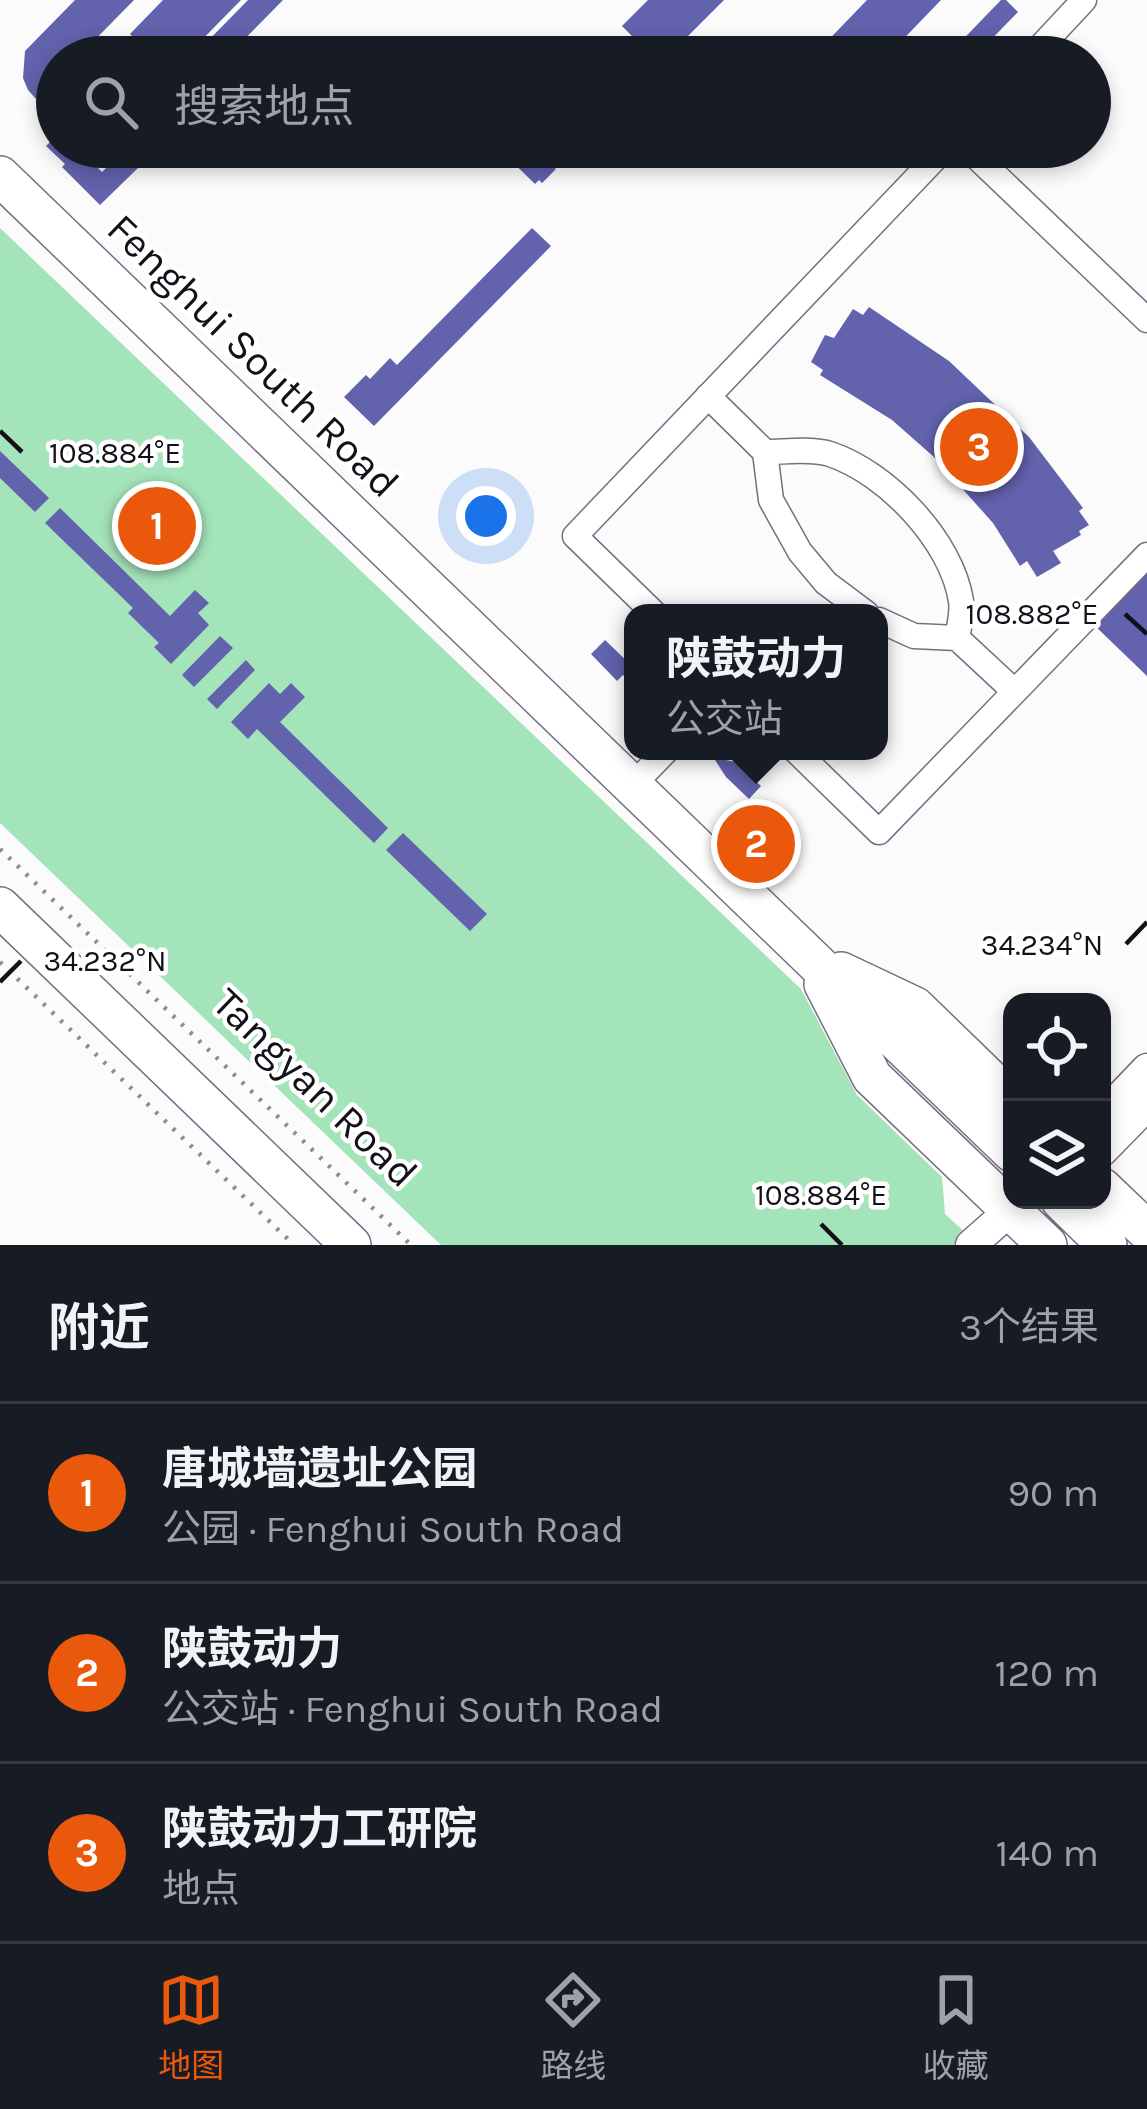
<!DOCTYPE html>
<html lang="zh">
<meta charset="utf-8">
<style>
body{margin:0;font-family:Karla,"Noto Sans SC",sans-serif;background:#20242c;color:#f1f3f6}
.controls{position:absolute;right:36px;bottom:36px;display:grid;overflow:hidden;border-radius:24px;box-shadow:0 6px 18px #0003}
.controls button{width:108px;height:108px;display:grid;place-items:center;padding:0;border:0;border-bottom:3px solid #363941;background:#171b24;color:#f1f3f6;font:60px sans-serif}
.you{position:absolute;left:486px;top:516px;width:42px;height:42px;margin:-30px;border:9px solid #fff;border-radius:50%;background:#1a73e8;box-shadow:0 0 0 18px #1a73e833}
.badge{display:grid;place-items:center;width:78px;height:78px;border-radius:50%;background:#ea580c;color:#fff;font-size:39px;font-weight:700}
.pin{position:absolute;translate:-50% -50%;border:6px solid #fff;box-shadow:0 3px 12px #0006}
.popup{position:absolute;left:624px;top:604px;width:264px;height:156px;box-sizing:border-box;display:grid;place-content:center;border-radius:24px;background:#171b24;filter:drop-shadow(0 3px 9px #0005);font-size:39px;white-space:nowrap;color:#9ea1a6}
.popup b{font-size:45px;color:#f1f3f6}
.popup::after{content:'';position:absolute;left:50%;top:100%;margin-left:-24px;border:24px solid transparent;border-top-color:#171b24}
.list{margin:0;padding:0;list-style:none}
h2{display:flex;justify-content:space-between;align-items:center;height:156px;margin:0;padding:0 48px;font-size:51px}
h2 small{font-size:39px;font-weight:400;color:#9ea1a6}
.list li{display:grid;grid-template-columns:78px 1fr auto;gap:36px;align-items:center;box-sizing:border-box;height:180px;padding:0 48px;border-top:3px solid #363941}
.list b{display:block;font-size:45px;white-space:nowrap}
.list p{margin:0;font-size:39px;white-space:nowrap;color:#9ea1a6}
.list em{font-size:39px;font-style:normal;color:#9ea1a6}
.icon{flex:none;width:66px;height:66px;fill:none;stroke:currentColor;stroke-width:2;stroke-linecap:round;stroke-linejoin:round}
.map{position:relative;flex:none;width:1147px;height:1245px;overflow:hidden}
.search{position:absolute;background:#171b24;box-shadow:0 6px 18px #0003;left:36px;right:36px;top:36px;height:132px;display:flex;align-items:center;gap:30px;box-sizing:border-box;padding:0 42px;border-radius:66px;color:#9ea1a6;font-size:45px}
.sheet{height:696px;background:#171b24}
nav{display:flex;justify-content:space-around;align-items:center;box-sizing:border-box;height:168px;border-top:3px solid #363941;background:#171b24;font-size:33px;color:#9ea1a6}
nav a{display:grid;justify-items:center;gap:6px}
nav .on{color:#ea580c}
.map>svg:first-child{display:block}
.green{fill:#a4e4ba}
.building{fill:#6262ad}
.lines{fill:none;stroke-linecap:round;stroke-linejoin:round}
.minor-casing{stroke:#776e85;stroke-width:27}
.tertiary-casing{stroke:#776e85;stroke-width:33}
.primary-casing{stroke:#776e85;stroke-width:42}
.path{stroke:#8d8c90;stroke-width:4.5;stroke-dasharray:3 9;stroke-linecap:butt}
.minor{stroke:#fff;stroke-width:24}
.tertiary{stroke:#fff;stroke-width:30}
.primary{stroke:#fff;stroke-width:39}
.ticks{fill:none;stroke:#141019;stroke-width:4.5}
.labels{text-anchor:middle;stroke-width:9;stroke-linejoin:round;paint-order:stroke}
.street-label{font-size:42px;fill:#141019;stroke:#fff}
.ticks-label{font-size:30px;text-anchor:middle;fill:#141019;stroke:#fff;stroke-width:9;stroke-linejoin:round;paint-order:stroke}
</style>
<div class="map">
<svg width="1147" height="1245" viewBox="0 0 1147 1245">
<rect width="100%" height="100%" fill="#fbfbfb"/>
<path class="green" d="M0,228L801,989L857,1095L942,1177L945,1214L979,1245H441L0,823Z"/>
<path class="building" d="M75,0H134L78,57H57V78L36,99L28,90L23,78L25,51Z
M163,0H241L185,57H132L126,52L137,41L130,34Z
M248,0H283L227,57H204L198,51Z
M648,0H724L667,57H633L626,50L636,40L622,26Z
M867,0H941L886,57H812Z
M1001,0H1006L1018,12L974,57H946Z
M57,135V147H70L76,153L80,150L102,172L122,152L138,168L100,205L62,167L65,164L46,146Z
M497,147H570L552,165L556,169L542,183L539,180L535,184Z
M532,228L551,246L374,426L344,397L366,375L370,379L390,358L397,365Z
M869,307L949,361L1029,437L1083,508L1079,511L1089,525L1079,531L1081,535L1053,551L1061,563L1037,577L1027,561L1020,566L993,523L934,457L892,420L820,375L823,370L811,362L825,335L834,338L853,309L863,315Z
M0,451L49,498L35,512L0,478Z
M60,508L170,616L195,590L209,603L198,613L209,625L171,664L154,647L159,643L128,613L133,608L45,523Z
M1147,568V676L1093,624Z
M220,636L233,648L194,687L182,675Z
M605,640L633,667V684L623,675L617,681L591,654Z
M246,660L255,670L217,709L207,699Z
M269,683L280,694L291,683L305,697L280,722L388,828L374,843L257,729L248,739L231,722Z
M719,755L726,760L735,762L761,786L749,799L726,777L715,760Z
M403,833L487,914L470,931L386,850Z"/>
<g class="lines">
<g class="minor-casing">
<path id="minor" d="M1031,57L1084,0
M966,147L1147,320
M708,396L765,452L771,500L800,552L826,583L866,613
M765,452C784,452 811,448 830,454C887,473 952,541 961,601C963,613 959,626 957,638
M654,613L575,536L946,147
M879,620L914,636L957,638L1014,691
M796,751L879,832L1147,555
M632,786L666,751"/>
</g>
<g class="tertiary-casing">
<path id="tertiary" d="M1102,1116L1147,1069
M1102,1151L1147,1105
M971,1245L1022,1200"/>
</g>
<g class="primary-casing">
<path id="primary" d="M0,176L1012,1152
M0,907L351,1245
M841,972L915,1007L1012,1101
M824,984L872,1077L1047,1245
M1102,1188L1147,1231
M1061,1200L1107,1245"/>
</g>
<path class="path" d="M0,849L411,1245
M0,962L294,1245"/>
<use href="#minor" class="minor"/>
<use href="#tertiary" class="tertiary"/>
<use href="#primary" class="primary"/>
</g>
<path class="ticks" d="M0,431L22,452M1125,614L1147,634M1126,944L1147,922M0,982L21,961M821,1224L842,1245"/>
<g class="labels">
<g class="street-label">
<text transform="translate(254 355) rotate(44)" y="15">Fenghui South Road</text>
<text transform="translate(316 1087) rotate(44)" y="15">Tangyan Road</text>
</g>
</g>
<g class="ticks-label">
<text x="115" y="463">108.884°E</text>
<text x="1032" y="624">108.882°E</text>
<text x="1042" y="955">34.234°N</text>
<text x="105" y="971">34.232°N</text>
<text x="821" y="1205">108.884°E</text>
</g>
</svg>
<div class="controls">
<button><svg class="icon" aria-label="locate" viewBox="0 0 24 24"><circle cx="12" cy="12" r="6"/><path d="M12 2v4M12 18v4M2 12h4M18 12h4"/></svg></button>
<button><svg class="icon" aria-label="layers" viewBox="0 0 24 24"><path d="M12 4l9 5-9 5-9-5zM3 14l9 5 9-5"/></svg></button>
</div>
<div class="you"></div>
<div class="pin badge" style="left:157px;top:526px">1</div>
<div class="pin badge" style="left:756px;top:844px">2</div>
<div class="popup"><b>陕鼓动力</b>公交站</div>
<div class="pin badge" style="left:979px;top:447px">3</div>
<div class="search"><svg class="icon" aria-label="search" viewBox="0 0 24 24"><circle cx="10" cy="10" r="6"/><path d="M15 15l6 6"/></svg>搜索地点</div>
</div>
<section class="sheet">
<h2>附近<small>3个结果</small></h2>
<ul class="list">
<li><span class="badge">1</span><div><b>唐城墙遗址公园</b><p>公园 · Fenghui South Road</p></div><em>90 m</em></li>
<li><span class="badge">2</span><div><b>陕鼓动力</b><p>公交站 · Fenghui South Road</p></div><em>120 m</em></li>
<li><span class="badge">3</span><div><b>陕鼓动力工研院</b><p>地点</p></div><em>140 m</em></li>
</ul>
</section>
<nav>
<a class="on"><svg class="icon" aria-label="map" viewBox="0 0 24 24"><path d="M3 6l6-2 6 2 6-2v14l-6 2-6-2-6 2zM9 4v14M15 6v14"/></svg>地图</a>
<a><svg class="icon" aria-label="directions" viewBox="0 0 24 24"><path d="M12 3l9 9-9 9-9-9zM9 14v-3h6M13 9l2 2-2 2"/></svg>路线</a>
<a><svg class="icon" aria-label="saved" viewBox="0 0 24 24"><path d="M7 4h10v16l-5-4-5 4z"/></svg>收藏</a>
</nav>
